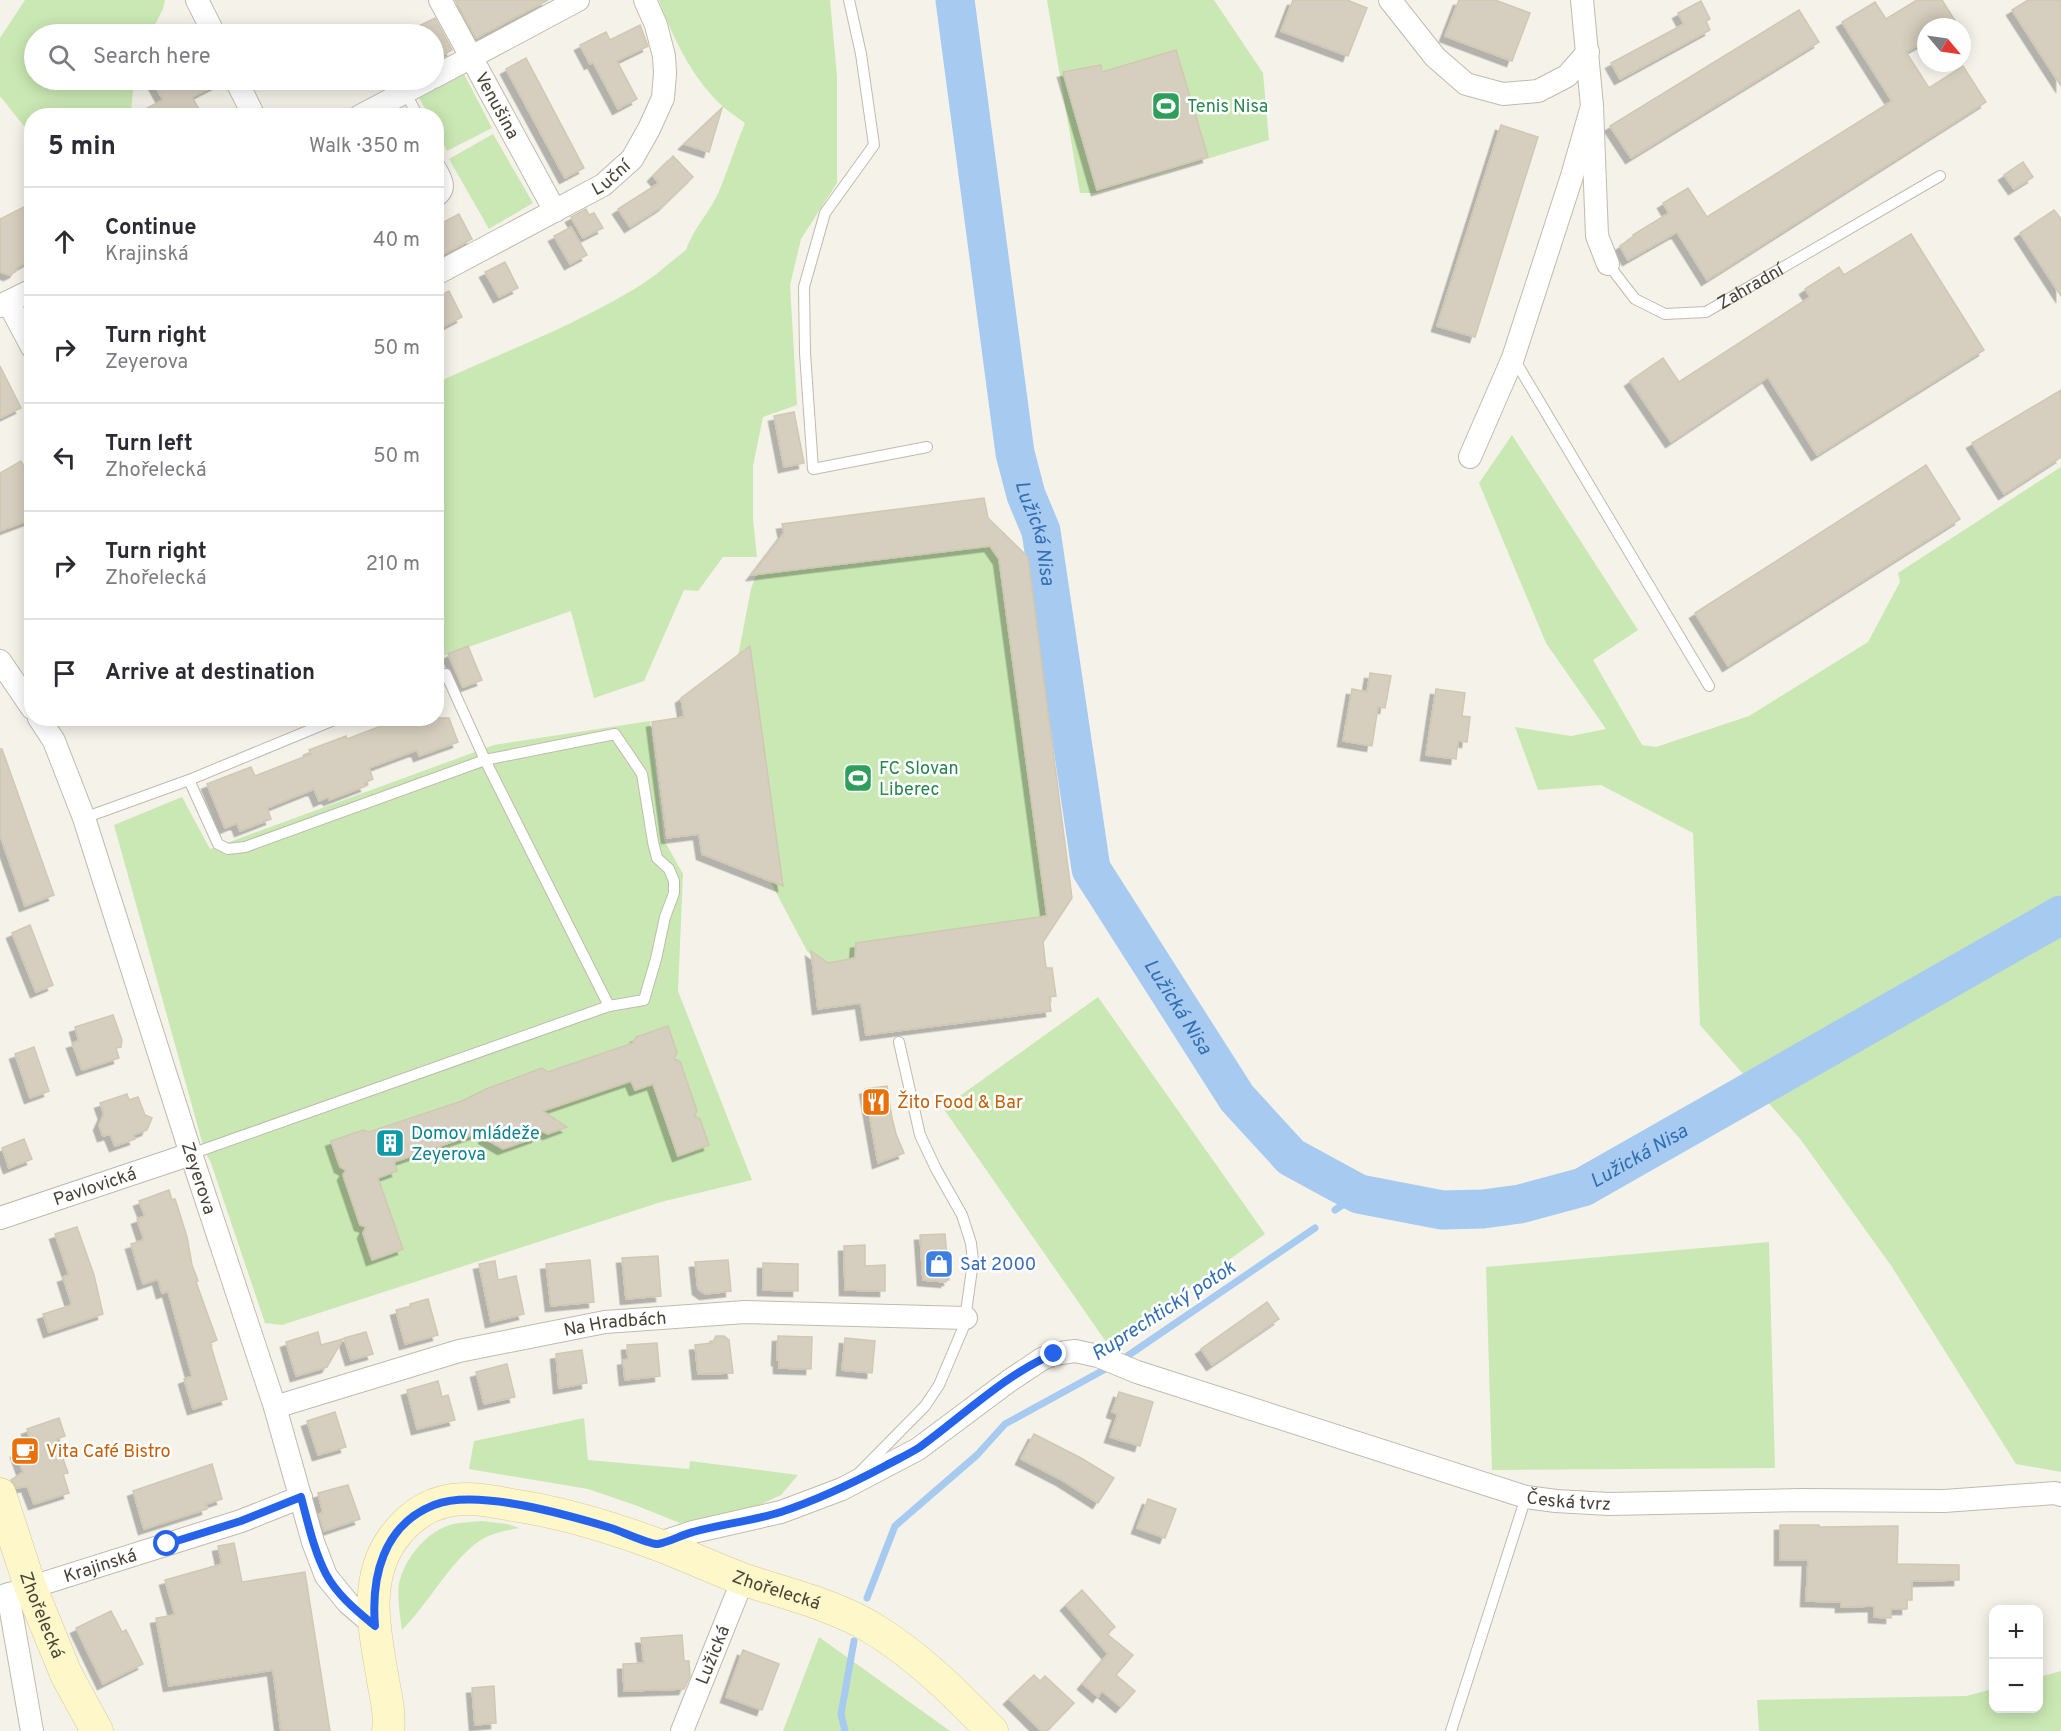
<!DOCTYPE html>
<meta charset="utf-8">
<style>
body{margin:0;font-family:Overpass,sans-serif;background:#f7f7f7;color:#2b2b33}
.controls{position:absolute;right:18px;bottom:18px;display:grid;overflow:hidden;border-radius:12px;box-shadow:0 3px 15px #0003}
.controls button{width:54px;height:54px;display:grid;place-items:center;padding:0;border:0;border-bottom:2px solid #e1e1e2;background:#fff;color:#2b2b33;font:30px sans-serif}
.compass{position:absolute;left:1917px;top:18px;width:54px;height:54px;border-radius:50%;background:#fff;box-shadow:0 3px 15px #0003;rotate:119deg}
.stop{position:absolute;width:18px;height:18px;margin:-14px;border:4px solid #2563eb;border-radius:50%;background:#fff}
.stop.end{background:#2563eb;border-color:#fff;box-shadow:0 2px 6px #0008}
.list{margin:0;padding:0;list-style:none}
h2{display:flex;justify-content:space-between;align-items:center;height:78px;margin:0;padding:0 24px;font-size:26px}
h2 small{font-size:20px;font-weight:400;color:#7c7c81}
.list li{display:grid;grid-template-columns:39px 1fr auto;gap:18px;align-items:center;box-sizing:border-box;height:108px;padding:0 24px;border-top:2px solid #e1e1e2}
.list b{display:block;font-size:22px;white-space:nowrap}
.list p{margin:0;font-size:20px;white-space:nowrap;color:#7c7c81}
.list em{font-size:20px;font-style:normal;color:#7c7c81}
.icon{flex:none;width:33px;height:33px;fill:none;stroke:currentColor;stroke-width:2;stroke-linecap:round;stroke-linejoin:round}
.map{position:relative;flex:none;width:2061px;height:1731px;overflow:hidden}
.search{position:absolute;background:#fff;box-shadow:0 3px 15px #0003;left:24px;top:24px;width:420px;height:66px;display:flex;align-items:center;gap:15px;box-sizing:border-box;padding:0 21px;border-radius:33px;color:#7c7c81;font-size:22px}
.panel{position:absolute;background:#fff;box-shadow:0 3px 15px #0003;left:24px;top:108px;width:420px;height:618px;border-radius:24px}
.map>svg:first-child{display:block}
.green{fill:#cae8b3}
.lines{fill:none;stroke-linecap:round;stroke-linejoin:round}
.stream{stroke:#a7caf0;stroke-width:7}
.river{stroke:#a7caf0;stroke-width:39}
.building{fill:#d6cfbf;stroke:#d1c8b2;stroke-width:1.5;filter:url(#shadow)}
.lane-casing{stroke:#c0bbac;stroke-width:12}
.street-casing{stroke:#c0bbac;stroke-width:24}
.secondary-casing{stroke:#d4cb99;stroke-width:33}
.lane{stroke:#fff;stroke-width:10}
.street{stroke:#fff;stroke-width:22}
.secondary{stroke:#fef7ca;stroke-width:32}
.route{stroke:#2563eb;stroke-width:8}
.labels{text-anchor:middle;stroke-width:5;stroke-linejoin:round;paint-order:stroke}
.street-label{font-size:18px;fill:#484337;stroke:#fff}
.leisure-label{font-size:18px;fill:#27864d;stroke:#fff;text-anchor:start}
.food-label{font-size:18px;fill:#c56008;stroke:#fff;text-anchor:start}
.culture-label{font-size:18px;fill:#0d838f;stroke:#fff;text-anchor:start}
.shop-label{font-size:18px;fill:#366cbe;stroke:#fff;text-anchor:start}
.water-label{font-size:20px;font-style:italic;fill:#316eb4;stroke:#fff}
</style>
<div class="map">
<svg width="2061" height="1731" viewBox="0 0 2061 1731">
<defs>
<filter id="shadow"><feDropShadow dx="-5.5" dy="5.5" stdDeviation="0" flood-color="#0004"/></filter>
</defs>
<rect width="100%" height="100%" fill="#f4f2e9"/>
<path class="green" d="M25,0H165L163,9L150,34H34V80H134L131,113L127,116H32L31,135L0,96V38Z
M659,0H830L837,76V183L801,239L790,285L797,405L763,417L753,466V519L757,557H723L698,591L684,590L644,681L594,698L571,611L437,658L436,383C501,353 569,328 631,291C651,280 668,264 686,250C693,228 712,210 720,189C729,167 736,144 745,123C736,116 726,110 718,102C691,75 672,36 659,0Z
M1047,0H1214L1263,73L1269,140L1095,193H1080Z
M464,74L492,128L447,151L437,131L436,116L429,115L419,98Z
M493,134L533,203L489,229L449,159Z
M1512,435L1638,630L1593,660L1642,745L1656,747L1749,716L1868,642L1900,582L1898,573L2061,467V1472L2016,1464L1892,1267L1801,1140L1700,1025L1693,833L1601,785L1538,790L1515,727L1571,736L1606,729L1546,643L1479,483Z
M984,498L988,518L1014,545L1072,898L1043,942L1046,967L1052,968L1056,996L1049,997L1051,1011L866,1035L861,1004L818,1009L812,965L819,963L807,951L770,881L702,854L699,834L667,838L652,722L683,717L681,698L738,656L751,589L759,566L784,533L782,524Z
M650,721L664,840L683,874L678,991L752,1180L661,1202L282,1325L265,1323L211,1163L204,1149L114,825L182,797L210,849L494,745Z
M1098,997L1265,1234L1109,1346L943,1108Z
M1769,1242L1775,1468L1492,1470L1486,1267Z
M584,1418L588,1460L689,1469L690,1461L798,1475L781,1495L753,1508L680,1523L635,1505L588,1489L469,1469L474,1441Z
M482,1521L507,1524L519,1528C503,1531 488,1534 475,1544C446,1568 428,1604 402,1630C400,1616 397,1598 399,1584C404,1559 428,1529 454,1524C463,1522 473,1522 482,1521Z
M819,1637L950,1731H783Z
M2061,1671V1731H1759L1757,1700L1966,1696L1993,1689L1994,1708H2038L2039,1677Z"/>
<g class="lines">
<path class="stream" d="M1335,1210L1359,1194
M1120,1361L1315,1228
M867,1598L895,1526L977,1455L1005,1424L1111,1366
M845,1731L841,1714L854,1641"/>
<path class="river" id="s1" d="M955,0L1015,453L1026,495L1041,531L1091,869L1237,1098L1291,1157L1359,1194L1442,1210L1483,1209L1520,1204L1583,1187L2061,915"/>
</g>
<path class="building" d="M455,0H548L476,38Z
M1293,0H1347L1367,8L1348,56L1281,31Z
M1459,0H1495L1530,13L1512,61L1445,36Z
M1917,0H1942L1959,27H1926V41L1906,52L1929,88L1963,66L1986,102L1707,280L1677,232L1628,260L1620,246L1634,236L1633,235L1669,213L1663,203L1688,188L1707,217L1892,101L1842,22L1875,2L1886,19Z
M2028,0H2061V86L2012,10Z
M1701,1L1710,19L1706,21L1710,30L1620,79L1611,63L1684,24L1678,13Z
M1799,10L1819,42L1631,158L1610,126Z
M435,18L452,50L434,60V34H403Z
M640,25L648,46L617,61L637,99L618,109L593,62L590,64L580,45L606,32L610,40Z
M1176,50L1208,157L1097,190L1063,72L1101,65L1102,72Z
M526,58L584,168L565,178L506,69Z
M152,80H223V81L192,97L203,116H132L163,100Z
M722,108L709,152L684,144Z
M1501,125L1538,137L1475,337L1437,326Z
M673,156L693,177L663,206L630,227L618,209L659,183L653,176Z
M2023,162L2033,177L2014,189L2004,175Z
M32,203V259L18,267L15,272L9,275L0,272V219Z
M586,209L589,215L594,213L603,228L583,238L571,217Z
M2054,210L2061,219V296L2020,233Z
M459,214L472,239L436,258V226Z
M571,227L587,255L570,264L554,236Z
M1911,234L1984,350L1817,455L1768,377L1671,442L1630,381L1663,358L1679,382L1810,297L1805,289L1839,267L1844,275Z
M505,262L518,288L499,297L485,272Z
M449,291L462,317L443,327L436,315V298Z
M0,366L21,408L0,418Z
M2061,390V457L2004,494L1972,443Z
M794,412L804,463L784,467L774,416Z
M21,461L32,481V519L0,531V473Z
M1926,465L1960,519L1728,666L1695,613Z
M984,498L988,518L1028,557L1072,898L1043,942L1046,968H1052L1056,996L1049,997L1051,1011L866,1035L861,1003L818,1009L811,951L828,963L855,958L856,943L1047,916L999,559L990,546L752,575L784,533L782,524Z
M468,646L482,680L463,687L448,654Z
M750,646L783,886L702,854L699,834L667,838L652,722L684,717L681,698Z
M1370,673L1391,676L1385,708L1378,707L1372,746L1343,741L1352,689L1367,692Z
M1436,689L1465,693L1462,716L1470,717L1467,742L1458,741L1456,759L1426,755Z
M402,718H449L458,742L419,756L417,750L369,768L373,779L364,783L366,786L329,800L328,797L319,801L314,789L267,808L271,819L240,831L237,823L225,828L207,784L251,767L255,776L311,754L309,750L346,736L347,739Z
M0,749H2L54,895L25,906L0,835Z
M30,925L53,985L36,992L12,933Z
M113,1015L122,1040L121,1047L116,1048L119,1058L82,1070L72,1043L79,1041L75,1027Z
M668,1026L677,1052L674,1059L680,1061L697,1111L694,1116L700,1119L709,1145L678,1156L653,1084L635,1090L631,1081L543,1111L567,1127L548,1134L540,1130L537,1137L503,1149L484,1138L489,1129L394,1162L397,1171L378,1178L403,1249L372,1260L363,1233L366,1227L360,1225L343,1175L346,1170L340,1167L331,1141L363,1130L369,1132L462,1101L486,1089L542,1068L548,1072L633,1043L636,1037Z
M34,1047L49,1091L30,1098L15,1054Z
M887,1086L892,1118L896,1134L904,1153L878,1163L865,1089Z
M127,1094L129,1100L138,1097L145,1115L152,1118L147,1130L133,1135L135,1139L115,1146L110,1134L103,1136L99,1125L104,1114L100,1103Z
M24,1139L32,1159L9,1168L2,1148Z
M169,1190L172,1200L175,1199L178,1208L187,1237L192,1265L198,1281L196,1282L217,1340L210,1343L227,1399L193,1409L184,1379L192,1376L168,1291L162,1293L158,1279L143,1284L131,1244L144,1240L137,1219L145,1216L139,1201Z
M77,1227L94,1275L103,1314L49,1332L43,1314L72,1305L63,1277L69,1275L55,1234Z
M945,1234L949,1280H946V1282L923,1280L920,1235Z
M865,1245V1266L885,1265V1291L845,1290L844,1246Z
M658,1256L661,1296L626,1299L622,1258Z
M590,1260L594,1302L551,1306L546,1264Z
M728,1260L731,1291L705,1294L698,1289L695,1262Z
M495,1261L498,1280L516,1276L524,1314L491,1322L479,1264Z
M763,1263L798,1264V1291L763,1290Z
M428,1299L438,1335L405,1344L396,1310L411,1306L410,1304Z
M1267,1302L1279,1319L1212,1365L1201,1349Z
M318,1332L321,1345L343,1339L327,1367L296,1376L286,1342Z
M366,1332L373,1354L351,1360L344,1338Z
M716,1336H724L729,1340L733,1373L698,1374L695,1345L712,1343Z
M778,1336L812,1337L811,1369L779,1368V1360H777Z
M845,1338L875,1341L872,1373L842,1370Z
M657,1343L660,1376L625,1380L623,1360L628,1359L627,1345Z
M582,1350L587,1383L559,1388L556,1354Z
M507,1364L515,1397L484,1404L476,1372Z
M438,1381L442,1397L448,1395L455,1420L417,1429L407,1390Z
M1119,1392L1153,1402L1140,1446L1110,1437L1118,1414L1112,1412Z
M335,1412L346,1447L318,1455L307,1421Z
M59,1418L65,1436L56,1439L68,1473L63,1474L69,1493L34,1504L27,1486L17,1488L11,1480L23,1472L16,1452L33,1447L27,1429Z
M1034,1434L1081,1458L1114,1478L1098,1503L1062,1480L1021,1459Z
M212,1464L222,1499L206,1504L207,1509L144,1529L133,1491Z
M348,1485L360,1519L324,1531L319,1514L323,1513L318,1493Z
M1148,1499L1176,1509L1165,1538L1137,1528Z
M1780,1525H1819V1527L1898,1526L1897,1564L1959,1565V1580L1912,1581V1600H1907V1609H1891V1618L1874,1617V1606L1841,1607V1602L1806,1601L1808,1560H1780Z
M234,1543L242,1582L305,1572L330,1731H281L273,1670L169,1686L156,1618L175,1615L165,1580L222,1564L218,1546Z
M1082,1590L1115,1627L1107,1634L1133,1655L1116,1675L1135,1691L1121,1707L1102,1691L1098,1697L1083,1684L1108,1654L1066,1605Z
M111,1611L122,1632L126,1630L143,1664L103,1684L76,1628Z
M682,1635L684,1661H689L690,1676L684,1689L624,1691L623,1664L644,1663L641,1638Z
M743,1650L779,1664L762,1710L726,1697Z
M1034,1675L1040,1681L1045,1676L1074,1703L1047,1731H1041L1009,1699Z
M494,1686L496,1723L475,1725L472,1688Z"/>
<g class="lines">
<g class="lane-casing">
<g id="lane">
<path d="M849,0L861,54L874,145L825,213L804,287L805,353L813,469L927,447"/>
<path d="M405,92L418,116"/>
<path d="M436,159C446,175 457,190 436,203"/>
<path id="s2" d="M1608,264L1635,299L1665,314L1706,312L1940,176"/>
<path d="M1514,359L1709,686"/>
<path d="M189,780L218,844L228,849L245,847L485,760L615,734L642,774L653,842L657,858L669,869L674,881V893L665,917L656,959L644,1000L609,1006"/>
<path d="M84,818L189,780L339,718"/>
<path d="M191,1154L609,1006L485,760L446,674L436,678"/>
<path d="M860,1472L925,1406L939,1385L964,1326L973,1262L971,1243L962,1215L936,1169L920,1135L899,1042"/>
<path d="M1451,1731L1526,1497"/>
</g>
</g>
<g class="street-casing">
<g id="street">
<path d="M197,0L214,34"/>
<path id="s3" d="M440,0L555,211"/>
<path d="M1390,0L1435,57L1466,84L1503,94L1538,91L1567,76L1588,52"/>
<path d="M1582,0L1592,106L1597,236L1608,264"/>
<path d="M434,77L578,0"/>
<path d="M236,80L254,116"/>
<path d="M360,116L428,80"/>
<path id="s4" d="M436,274L603,185L632,159L649,129L663,98L665,73L664,56L656,25L645,0"/>
<path d="M8,302L32,347"/>
<path d="M0,306L32,290"/>
<path d="M1470,457L1513,358L1572,176L1592,106"/>
<path d="M0,661L32,708"/>
<path id="s5" d="M39,718L54,741L84,818L191,1154L275,1407L313,1542L326,1576L348,1603L375,1626"/>
<path id="s6" d="M0,1218L191,1154"/>
<path id="s7" d="M275,1407L459,1351L605,1322L745,1312L966,1318"/>
<path id="s8" d="M657,1544L693,1532L781,1512L842,1489L918,1449L1009,1381L1042,1359L1054,1354L1075,1351L1098,1356L1137,1372L1526,1497L1556,1501L1609,1504L1801,1500L1944,1501L2055,1493L2061,1495"/>
<path d="M8,1594L32,1731"/>
<path id="s9" d="M0,1597L241,1521L301,1497"/>
<path id="s10" d="M682,1731L743,1579"/>
</g>
</g>
<g class="secondary-casing">
<g id="secondary">
<path id="s11" d="M0,1494L30,1586L66,1674L97,1731"/>
<path id="s12" d="M388,1731C390,1716 387,1701 384,1686C376,1637 361,1581 394,1537C411,1514 434,1500 463,1499C479,1498 496,1502 512,1505C561,1512 610,1527 656,1544C686,1555 715,1569 745,1580C787,1594 834,1605 872,1628C917,1655 956,1694 992,1731"/>
</g>
</g>
<use href="#lane" class="lane"/>
<use href="#street" class="street"/>
<use href="#secondary" class="secondary"/>
</g>
<g class="lines">
<path class="route" d="M167,1544L241,1521L301,1497C308,1523 314,1551 326,1574C337,1595 357,1611 375,1626C371,1577 383,1525 434,1505C476,1488 568,1515 611,1528C621,1531 650,1545 658,1544C670,1542 681,1535 693,1532C722,1524 752,1521 781,1512C817,1500 851,1484 885,1466C896,1460 909,1454 920,1447C960,1418 1010,1371 1054,1354"/>
</g>
<defs>
<g id="stadium-square" transform="scale(1.5)"><rect x="-9" y="-9" width="18" height="18" rx="4" fill="#2e9e5b" stroke="#fff"/><path d="M0-5a6.5 5 0 1 0 0 10a6.5 5 0 1 0 0-10ZM-3.5-1.8h7v3.6h-7Z" fill="#fff"/></g>
<g id="restaurant-square" transform="scale(1.5)"><rect x="-9" y="-9" width="18" height="18" rx="4" fill="#e8710a" stroke="#fff"/><path d="M-5-6h1v4h1v-4h1v4h1v-4h1v5L-1.5 .5V6h-2V.5L-5-1ZM5-6V6H3V1.5H1.5Q1.5-4 5-6Z" fill="#fff"/></g>
<g id="building-square" transform="scale(1.5)"><rect x="-9" y="-9" width="18" height="18" rx="4" fill="#0f9aa8" stroke="#fff"/><path d="M-4-6H4V6H1V3H-1V6H-4ZM-2.5-4.3h1.7v1.8h-1.7ZM.8-4.3h1.7v1.8H.8ZM-2.5-1h1.7V.8h-1.7ZM.8-1h1.7V.8H.8Z" fill="#fff"/></g>
<g id="shop-square" transform="scale(1.5)"><rect x="-9" y="-9" width="18" height="18" rx="4" fill="#3f7fe0" stroke="#fff"/><path d="M-5-2.5h2.3a2.7 3.5 0 0 1 5.4 0H5L5.5 6h-11ZM-1.5-2.5h3a1.5 2.3 0 0 0-3 0Z" fill="#fff"/></g>
<g id="cafe-square" transform="scale(1.5)"><rect x="-9" y="-9" width="18" height="18" rx="4" fill="#e8710a" stroke="#fff"/><path d="M-5.5-4.5H6V0H3Q3 3.5 0 3.5H-2.5Q-5.5 3.5-5.5 0ZM3-3.2v2h1.7v-2ZM-6 4.5H4V6H-6Z" fill="#fff"/></g>
</defs>
<g fill-rule="evenodd">
<use href="#stadium-square" x="1166" y="106"/>
<use href="#stadium-square" x="858" y="778"/>
<use href="#restaurant-square" x="876" y="1102"/>
<use href="#building-square" x="390" y="1143"/>
<use href="#shop-square" x="939" y="1264"/>
<use href="#cafe-square" x="25" y="1451"/>
</g>
<g class="labels">
<g class="street-label">
<text dy="6" stroke="none"><textPath href="#s3" startOffset="120">Venušina</textPath></text>
<text dy="6" stroke="none"><textPath href="#s4" startOffset="200">Luční</textPath></text>
<text dy="6" stroke="none"><textPath href="#s2" startOffset="170">Zahradní</textPath></text>
<text dy="6" stroke="none"><textPath href="#s5" startOffset="488">Zeyerova</textPath></text>
<text dy="6" stroke="none"><textPath href="#s6" startOffset="100">Pavlovická</textPath></text>
<text dy="6" stroke="none"><textPath href="#s7" startOffset="351">Na Hradbách</textPath></text>
<text dy="6" stroke="none"><textPath href="#s8" startOffset="984">Česká tvrz</textPath></text>
<text dy="6" stroke="none"><textPath href="#s9" startOffset="105">Krajinská</textPath></text>
<text dy="6" stroke="none"><textPath href="#s12" startOffset="609">Zhořelecká</textPath></text>
<text dy="6" stroke="none"><textPath href="#s11" startOffset="128">Zhořelecká</textPath></text>
<text dy="6" stroke="none"><textPath href="#s10" startOffset="82">Lužická</textPath></text>
</g>
<g class="leisure-label">
<text x="1187" y="112">Tenis Nisa</text>
<text x="879" y="774">FC Slovan<tspan x="879" dy="21">Liberec</tspan></text>
</g>
<g class="food-label">
<text x="897" y="1108">Žito Food &amp; Bar</text>
<text x="46" y="1457">Vita Café Bistro</text>
</g>
<g class="culture-label">
<text x="411" y="1139">Domov mládeže<tspan x="411" dy="21">Zeyerova</tspan></text>
</g>
<g class="shop-label">
<text x="960" y="1270">Sat 2000</text>
</g>
<g class="water-label">
<text dy="7" stroke="none"><textPath href="#s1" startOffset="540">Lužická Nisa</textPath></text>
<text dy="7" stroke="none"><textPath href="#s1" startOffset="1044">Lužická Nisa</textPath></text>
<text dy="7" stroke="none"><textPath href="#s1" startOffset="1602">Lužická Nisa</textPath></text>
<text transform="translate(1163 1310) rotate(-33)" y="7">Ruprechtický potok</text>
</g>
</g>
</svg>
<div class="controls">
<button>+</button>
<button>−</button>
</div>
<svg class="compass" viewBox="-18 -18 36 36"><path d="M0-13l5 13h-10z" fill="#e53935"/><path d="M0 13l5-13h-10z" fill="#7c7c81"/></svg>
<div class="stop" style="left:167px;top:1544px"></div>
<div class="stop end" style="left:1054px;top:1354px"></div>
<div class="search"><svg class="icon" aria-label="search" viewBox="0 0 24 24"><circle cx="10" cy="10" r="6"/><path d="M15 15l6 6"/></svg>Search here</div>
<section class="panel">
<h2>5 min<small>Walk · 350 m</small></h2>
<ul class="list">
<li><svg class="icon" aria-label="ahead" viewBox="0 0 24 24"><path d="M12 20V5M6 11l6-6 6 6"/></svg><div><b>Continue</b><p>Krajinská</p></div><em>40 m</em></li>
<li><svg class="icon" aria-label="right" viewBox="0 0 24 24"><path d="M7 20v-9h11M14 6l5 5-5 5"/></svg><div><b>Turn right</b><p>Zeyerova</p></div><em>50 m</em></li>
<li><svg class="icon" aria-label="left" viewBox="0 0 24 24"><path d="M17 20v-9H6M10 6l-5 5 5 5"/></svg><div><b>Turn left</b><p>Zhořelecká</p></div><em>50 m</em></li>
<li><svg class="icon" aria-label="right" viewBox="0 0 24 24"><path d="M7 20v-9h11M14 6l5 5-5 5"/></svg><div><b>Turn right</b><p>Zhořelecká</p></div><em>210 m</em></li>
<li><svg class="icon" aria-label="arrive" viewBox="0 0 24 24"><path d="M6 21V4h12l-3 4 3 4H6"/></svg><div><b>Arrive at destination</b></div></li>
</ul>
</section>
</div>
